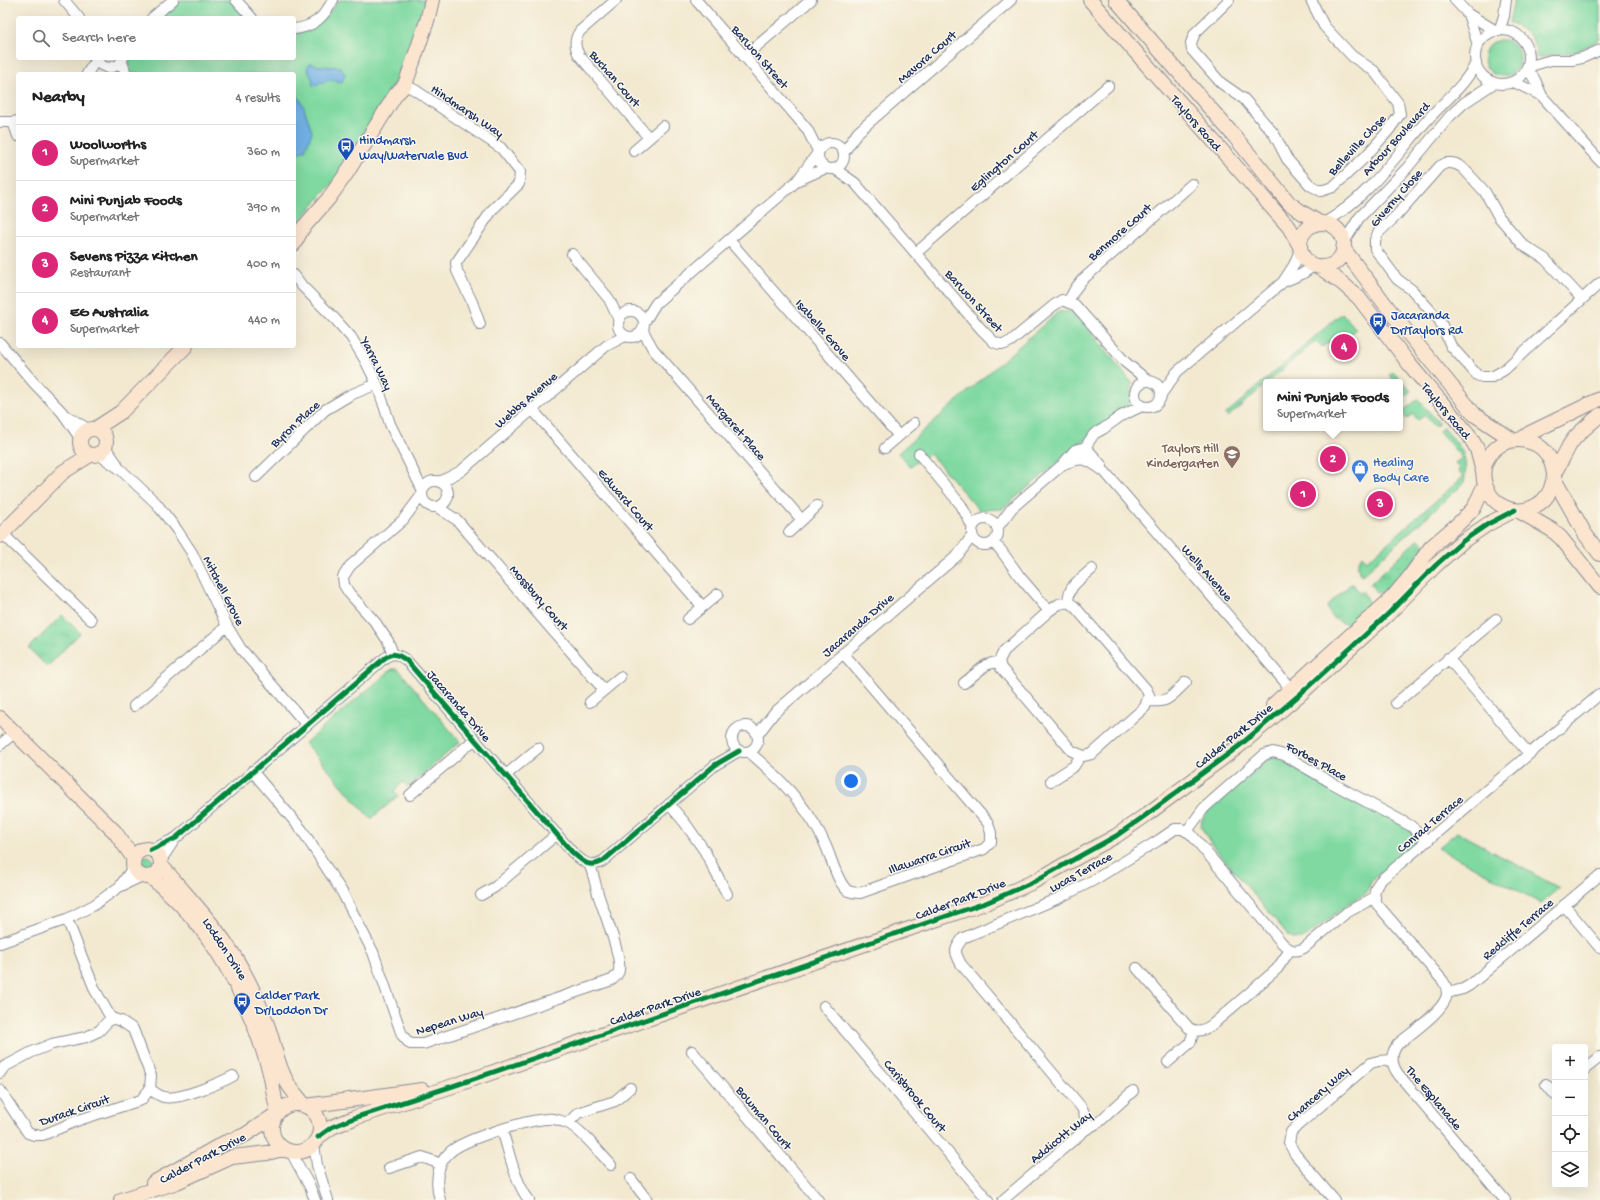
<!DOCTYPE html>
<meta charset="utf-8">
<style>
body{margin:0;font-family:"Gochi Hand",sans-serif;background:#f2f2f2;color:#222}
.controls{position:absolute;right:12px;bottom:12px;display:grid;overflow:hidden;border-radius:4px;box-shadow:0 4px 16px #0002}
.controls button{width:36px;height:36px;display:grid;place-items:center;padding:0;border:0;border-bottom:1px solid #e0e0e0;background:#fff;color:#222;font:20px sans-serif}
.you{position:absolute;left:851px;top:781px;width:14px;height:14px;margin:-10px;border:3px solid #fff;border-radius:50%;background:#1a73e8;box-shadow:0 0 0 6px #1a73e833}
.badge{display:grid;place-items:center;width:26px;height:26px;border-radius:50%;background:#db2777;color:#fff;font-size:13px;font-weight:700}
.pin{position:absolute;translate:-50% -50%;border:2px solid #fff;box-shadow:0 1px 4px #0006}
.popup{position:absolute;left:1263px;top:379px;width:140px;height:52px;box-sizing:border-box;display:grid;place-content:center;border-radius:4px;background:#fff;filter:drop-shadow(0 1px 3px #0005);font-size:13px;white-space:nowrap;color:#767676}
.popup b{font-size:15px;color:#222}
.popup::after{content:'';position:absolute;left:50%;top:100%;margin-left:-8px;border:8px solid transparent;border-top-color:#fff}
.list{margin:0;padding:0;list-style:none}
h2{display:flex;justify-content:space-between;align-items:center;height:52px;margin:0;padding:0 16px;font-size:17px}
h2 small{font-size:13px;font-weight:400;color:#767676}
.list li{display:grid;grid-template-columns:26px 1fr auto;gap:12px;align-items:center;box-sizing:border-box;height:56px;padding:0 16px;border-top:1px solid #e0e0e0}
.list b{display:block;font-size:15px;white-space:nowrap}
.list p{margin:0;font-size:13px;white-space:nowrap;color:#767676}
.list em{font-size:13px;font-style:normal;color:#767676}
.icon{flex:none;width:22px;height:22px;fill:none;stroke:currentColor;stroke-width:2;stroke-linecap:round;stroke-linejoin:round}
.map{position:relative;flex:none;width:1600px;height:1200px;overflow:hidden}
.search{position:absolute;background:#fff;box-shadow:0 4px 16px #0002;left:16px;top:16px;width:280px;height:44px;display:flex;align-items:center;gap:10px;box-sizing:border-box;padding:0 14px;border-radius:4px;color:#767676;font-size:15px}
.panel{position:absolute;background:#fff;box-shadow:0 4px 16px #0002;left:16px;top:72px;width:280px;height:276px;border-radius:4px}
.map>svg:first-child{display:block}
.grass{fill:url(#grass-tufts);stroke:#4d847f}
.green{fill:#7fd9a0;stroke:#4d847f}
.water{fill:#71b0e5;stroke:#4670a2}
.lines{fill:none;stroke-linecap:round;stroke-linejoin:round}
.street-casing{stroke:#878c97;stroke-width:12}
.secondary-casing{stroke:#878c97;stroke-width:16}
.street{stroke:#fff;stroke-width:10}
.secondary{stroke:#fce5cf;stroke-width:14}
.cycleway-casing{stroke:#fbf7ec;stroke-width:8}
.cycleway{stroke:#00873e;stroke-width:5}
.labels{text-anchor:middle;stroke-width:3;stroke-linejoin:round;paint-order:stroke}
.street-label{font-size:13px;fill:#1b2f5e;stroke:#fbf7ec}
.transit-label{font-size:13px;fill:#164399;stroke:#fbf7ec;text-anchor:start}
.education-label{font-size:13px;fill:#785e54;stroke:#fbf7ec;text-anchor:end}
.shop-label{font-size:13px;fill:#366cbe;stroke:#fbf7ec;text-anchor:start}
</style>
<div class="map">
<svg width="1600" height="1200" viewBox="0 0 1600 1200">
<defs>
<pattern id="grass-tufts" width="24" height="20" patternUnits="userSpaceOnUse"><rect width="24" height="20" fill="#7fd9a0"/><path d="M3 7l-1-3M5 7V3M7 7l1-3M15 17l-1-3M17 17v-4M19 17l1-3" fill="none" stroke="#6dbb8c"/></pattern>
</defs>
<rect width="100%" height="100%" fill="#fbf7ec"/>
<filter id="ink" filterUnits="userSpaceOnUse"><feTurbulence type="fractalNoise" baseFrequency=".025" numOctaves="2"/><feDisplacementMap in="SourceGraphic" scale="8" xChannelSelector="R" yChannelSelector="G"/><feConvolveMatrix kernelMatrix="1 2 1 2 8 2 1 2 1" color-interpolation-filters="sRGB"/></filter>
<filter id="wash" filterUnits="userSpaceOnUse"><feTurbulence type="fractalNoise" baseFrequency=".012" numOctaves="4" result="noise"/><feDisplacementMap in="SourceGraphic" scale="16" xChannelSelector="R" yChannelSelector="G"/><feGaussianBlur stdDeviation="0.9" result="paint"/><feColorMatrix in="noise" values="0 0 0 0 0 0 0 0 0 0 0 0 0 0 0 0 0 1.4 0 .05"/><feComposite in="paint" operator="in"/></filter>
<g filter="url(#wash)">
<rect width="100%" height="100%" fill="#f3e9d0"/>
<path class="grass" d="M1417,540H1420L1425,545L1424,548L1388,594C1379,596 1375,590 1370,584Z
M1352,583L1360,593L1362,591C1376,610 1367,620 1346,624C1337,621 1328,616 1327,606Z
M62,615L80,633L47,667L29,648Z"/>
<path class="green" d="M182,0H230L246,18H159Z
M339,0H426L422,21L404,66L340,174L294,228V74H130L129,58H294V34C312,31 329,15 339,0Z
M1514,0H1600V39L1578,51L1537,58C1534,35 1529,32 1509,23Z
M1484 58a18 18 0 1 1 36 0a18 18 0 1 1-36 0Z
M1074,311L1132,383L1131,402L1002,509L979,510L930,454L910,466L898,453L1058,312Z
M1342,313L1356,329L1334,348L1329,342L1322,347L1316,341L1268,382H1266V384L1228,417L1226,414Z
M1393,372L1411,391L1406,395L1400,387V382H1395L1389,375Z
M1418,399L1439,423L1435,427L1425,415L1418,420L1413,414L1407,419L1401,413Z
M1443,427C1461,448 1469,454 1464,483L1362,575C1356,567 1357,563 1362,555L1367,561L1463,477L1458,471L1460,468L1455,463L1462,458L1439,431Z
M392,669H398L460,742L408,787L403,782L394,791L398,796L371,819L305,743Z
M1278,757L1413,829L1415,835L1416,842L1408,852L1372,880L1366,893L1348,904L1310,934L1302,939H1294L1288,935L1212,845L1201,827L1202,819L1209,810L1268,759Z
M1457,832L1559,888L1541,903L1438,848Z
M140 863a7 7 0 1 1 14 0a7 7 0 1 1-14 0Z"/>
<path class="water" d="M310,63L319,66L340,67L345,74L342,82L330,80L313,86L312,78L307,68Z
M294,92L297,94L303,105L312,132L305,150L294,154Z"/>
</g>
<g filter="url(#ink)">
<g class="lines">
<g class="street-casing">
<path id="street" d="M64,0L79,18
M236,0L252,18
M616,0L580,31C574,39 574,46 579,55L649,138
M696,0L807,129L818,151
M1229,0L1195,33L1191,43L1192,50L1221,83L1244,99L1274,134L1287,159L1310,185L1321,191L1333,187L1365,157L1389,130L1400,114L1398,103L1374,71L1352,56L1324,26L1311,0
M1455,0L1468,14L1496,31
M1468,14L1478,45
M152,18L173,0
M294,29C314,27 324,17 333,0
M1475 57a27 27 0 1 1 54 0a27 27 0 1 1-54 0Z
M1499,31L1504,16L1506,0
M744,57L811,0
M97,58L101,65L108,68L119,65L123,58
M122,62L126,74
M1527,67L1551,60H1572L1582,58L1600,50
M1527,68L1535,80L1542,96L1600,161
M87,74L97,58
M1514,82L1542,96
M405,85L415,90L501,148L520,172L519,184L493,209L456,263L457,271L472,302L480,324
M0,122H13L18,121
M13,122L18,136
M818 156a13 13 0 1 1 26 0a13 13 0 1 1-26 0Z
M634,151L663,126
M844,152L858,132L1011,0
M835,169L855,183L982,330L994,342L999,344H1005L1011,341L1053,306L1062,300L1075,305L1125,362L1147,380
M801,179L826,168
M1324,223C1368,198 1396,155 1429,118C1446,100 1465,85 1476,63
M729,240L898,435
M1343,244L1359,218L1407,168L1450,116L1464,103L1494,83
M916,253L1108,86
M572,254L609,299L619,320
M294,275L302,286L335,319L351,337L365,360L377,384L390,424L422,489
M1283,282L1302,274L1315,265
M1582,299L1545,259L1523,245L1499,217L1485,192L1463,168L1456,164L1451,163H1446L1440,166L1395,217L1378,233L1375,240V249L1397,279L1412,290L1440,321L1451,346L1477,375L1482,377H1492L1504,370L1600,283
M1068,302L1075,289L1082,280L1192,184
M618 324a13 13 0 1 1 26 0a13 13 0 1 1-26 0Z
M645,321L656,303L797,181L817,154
M643,331L653,349L802,520
M0,343L34,383L62,412L80,438
M1135 394a13 13 0 1 1 26 0a13 13 0 1 1-26 0Z
M1162,393L1177,372L1283,282L1294,265L1300,250
M532,409L702,606
M67,416L88,429
M105,447L117,464
M885,448L914,423
M98,454L120,469L156,503L177,530L192,553L227,626L241,649L306,724
M919,454L961,505L972,526
M1083,455L1084,449L1094,434L1103,429L1121,416L1142,406
M1062,465C1083,456 1086,458 1105,472L1291,689
M256,477L325,410L350,395L377,384
M422 494a13 13 0 1 1 26 0a13 13 0 1 1-26 0Z
M440,482L461,471L606,346L625,336
M437,507L457,520L604,690
M972 532a13 13 0 1 1 26 0a13 13 0 1 1-26 0Z
M997,528L1012,508L1062,465L1075,450L1082,448L1090,452L1102,466
M789,532L817,506
M2,533L91,620
M993,543L1000,549L1020,577L1049,611
M1068,602L1074,606L1146,689L1149,695L1145,707L1092,754L1084,756L1072,751L1001,668L999,661L1004,651L1049,611L1059,604Z
M1068,602C1069,584 1079,581 1092,569
M688,619L718,594
M393,654L388,641L375,622L349,593L344,585L343,577L350,566L403,520L421,496
M1448,658L1529,754
M964,683L986,665L999,661
M1148,701C1170,703 1171,696 1186,682
M590,702L620,677
M1396,703L1496,619
M134,706L227,626
M732 739a13 13 0 1 1 26 0a13 13 0 1 1-26 0Z
M758,734L774,713L958,555L972,536
M0,745L15,732
M749,752C779,777 809,807 825,844C831,856 837,883 848,891C851,892 856,893 860,893L984,849L991,842V833L988,823L843,653
M252,771L302,830L342,892L373,952L402,1035L410,1044H423L612,980C615,977 619,974 619,970C622,956 603,910 598,894C595,884 594,874 589,864
M506,775L538,748
M1051,781L1074,766L1081,755
M410,795L475,739
M669,804L685,823L704,850L727,894
M1187,831L1204,808L1264,755L1273,752L1284,755L1332,783L1411,826L1428,841
M151,850L176,838L380,662C391,652 395,652 407,661L572,852C582,861 589,869 603,861L715,765L739,751
M161,860L175,839
M120,886L134,866
M481,895L495,887L557,834
M1564,905L1600,948
M67,919L95,990L111,1018
M0,943L67,919L94,905L119,887L142,876
M1137,968L1189,1028C1198,1033 1205,1030 1213,1024L1277,969L1290,950
M1447,993L1463,989L1470,985L1600,875
M824,1006L988,1200
M692,1051L818,1200
M1168,1062L1190,1043L1194,1031
M1585,1069L1600,1057
M0,1073L4,1067L32,1052L52,1044L86,1037L99,1031L111,1018L121,1021L133,1029L151,1076L150,1089L141,1100L79,1120L43,1135H34L28,1133L0,1090
M1546,1084L1555,1095
M150,1089C154,1092 159,1096 164,1097C177,1101 220,1083 233,1076
M568,1123L578,1113L615,1101L630,1088
M502,1130C509,1151 515,1183 529,1200
M1085,1130L1087,1121L1082,1108L961,964C954,951 954,950 963,938L1059,898L1094,880L1159,840L1175,829H1182L1191,834L1282,943C1289,950 1295,953 1304,948L1346,913L1375,897
M314,1144L317,1165L328,1200
M291,1152L310,1187L315,1200
M389,1168L422,1157L441,1164
M631,1179L647,1200
M440,1200C435,1184 436,1164 450,1152C464,1139 527,1120 547,1119C552,1118 562,1121 567,1123C580,1128 601,1154 611,1165
M1003,1200L1085,1130L1099,1122L1133,1091
M1334,1200L1295,1154L1289,1143L1291,1132L1297,1126L1371,1063L1378,1061L1392,1060
M1505,1200L1398,1074C1391,1064 1390,1054 1398,1044C1410,1034 1447,1009 1447,993C1447,988 1445,984 1443,981L1377,904C1372,895 1375,886 1382,879L1600,694"/>
</g>
<g class="secondary-casing">
<path id="secondary" d="M1090,0L1289,227L1300,246
M1116,0L1235,137L1289,203L1303,213L1320,223
M1300 245a22 22 0 1 1 44 0a22 22 0 1 1-44 0Z
M294,244L302,229L329,198L346,174L396,94L405,85L427,21L432,0
M1343,248L1394,316L1475,415L1513,440
M1318,266L1342,283L1359,298L1410,365L1469,435L1477,449L1483,472
M80 442a13 13 0 1 1 26 0a13 13 0 1 1-26 0Z
M95,429L121,412L186,346
M1520,440L1530,433L1600,399
M1554,474C1553,467 1551,460 1547,454C1535,438 1510,435 1495,449C1464,477 1501,527 1537,505C1546,500 1551,491 1553,481C1554,478 1554,475 1555,472C1559,464 1564,456 1568,448C1574,435 1589,425 1600,415
M1554,479L1585,534L1600,554
M1519,511L1552,530L1561,538L1600,587
M0,536L63,472L90,455
M1273,705L1391,599L1408,579L1431,547L1459,523L1474,508L1485,484
M0,718L115,832L134,859
M133 863a14 14 0 1 1 28 0a14 14 0 1 1-28 0Z
M161,865C190,900 221,930 243,971C253,989 262,1010 269,1030C275,1048 278,1068 288,1084C293,1092 300,1099 305,1106
M150,877C210,923 247,995 268,1066C273,1081 273,1097 278,1111
M272 1128a24 24 0 1 1 48 0a24 24 0 1 1-48 0Z
M306,1106L422,1090
M318,1137L332,1127L354,1118L453,1086L935,920L988,902L1033,882L1116,836L1146,815L1239,746L1298,696L1388,614L1436,565L1463,541L1488,524L1515,510
M153,1183L224,1143L245,1135L275,1115
M121,1200L177,1182L232,1157L267,1153L283,1149"/>
</g>
<use href="#street" class="street"/>
<use href="#secondary" class="secondary"/>
<g class="cycleway-casing">
<path id="cycleway" d="M151,850L176,838L380,662C391,652 395,652 407,661L572,852C582,861 589,869 603,861L715,765L739,751
M318,1137L332,1127L354,1118L453,1086L935,920L988,902L1033,882L1116,836L1146,815L1239,746L1298,696L1388,614L1436,565L1463,541L1488,524L1515,510"/>
</g>
<use href="#cycleway" class="cycleway"/>
</g>
</g>
<defs>
<g id="bus-pin" transform="scale(0.9)"><path d="M0 17L-7.5 6A9.5 9.5 0 1 1 7.5 6Z" fill="#1a4fb4" stroke="#fbf7ec"/><path d="M-5-6H5V4H4V6H2V4H-2V6H-4V4H-5ZM-3.5-4V0h7V-4ZM-3.5 1.2v1.5H-2V1.2ZM2 1.2v1.5H3.5V1.2Z" fill="#fff"/></g>
<g id="school-pin" transform="scale(0.9)"><path d="M0 17L-7.5 6A9.5 9.5 0 1 1 7.5 6Z" fill="#8d6e63" stroke="#fbf7ec"/><path d="M0-5L7-2L0 1L-7-2ZM-4 1L0 2.5L4 1V4Q0 6-4 4Z" fill="#fff"/></g>
<g id="shop-pin" transform="scale(0.9)"><path d="M0 17L-7.5 6A9.5 9.5 0 1 1 7.5 6Z" fill="#3f7fe0" stroke="#fbf7ec"/><path d="M-5-2.5h2.3a2.7 3.5 0 0 1 5.4 0H5L5.5 6h-11ZM-1.5-2.5h3a1.5 2.3 0 0 0-3 0Z" fill="#fff"/></g>
</defs>
<g fill-rule="evenodd">
<use href="#bus-pin" x="346" y="146"/>
<use href="#bus-pin" x="1378" y="321"/>
<use href="#school-pin" x="1232" y="454"/>
<use href="#shop-pin" x="1360" y="468"/>
<use href="#bus-pin" x="242" y="1001"/>
</g>
<g class="labels">
<g class="street-label">
<text transform="translate(761 56) rotate(49)" y="5">Barwon Street</text>
<text transform="translate(926 56) rotate(-41)" y="5">Mavora Court</text>
<text transform="translate(616 78) rotate(49)" y="5">Buchan Court</text>
<text transform="translate(468 110) rotate(34)" y="5">Hindmarsh Way</text>
<text transform="translate(1197 122) rotate(49)" y="5">Taylors Road</text>
<text transform="translate(1395 138) rotate(-48)" y="5">Arbour Boulevard</text>
<text transform="translate(1356 144) rotate(-47)" y="5">Belleville Close</text>
<text transform="translate(1003 160) rotate(-41)" y="5">Eglington Court</text>
<text transform="translate(1395 197) rotate(-49)" y="5">Giverny Close</text>
<text transform="translate(1119 231) rotate(-41)" y="5">Benmore Court</text>
<text transform="translate(975 300) rotate(48)" y="5">Barwon Street</text>
<text transform="translate(824 329) rotate(49)" y="5">Isabella Grove</text>
<text transform="translate(378 363) rotate(64)" y="5">Yarra Way</text>
<text transform="translate(525 399) rotate(-41)" y="5">Webbs Avenue</text>
<text transform="translate(1447 410) rotate(50)" y="5">Taylors Road</text>
<text transform="translate(294 423) rotate(-43)" y="5">Byron Place</text>
<text transform="translate(737 426) rotate(49)" y="5">Margaret Place</text>
<text transform="translate(627 499) rotate(49)" y="5">Edward Court</text>
<text transform="translate(1208 572) rotate(49)" y="5">Wells Avenue</text>
<text transform="translate(225 590) rotate(63)" y="5">Mitchell Grove</text>
<text transform="translate(540 597) rotate(49)" y="5">Mossbury Court</text>
<text transform="translate(857 624) rotate(-41)" y="5">Jacaranda Drive</text>
<text transform="translate(460 705) rotate(49)" y="5">Jacaranda Drive</text>
<text transform="translate(1233 735) rotate(-39)" y="5">Calder Park Drive</text>
<text transform="translate(1317 760) rotate(29)" y="5">Forbes Place</text>
<text transform="translate(1429 823) rotate(-40)" y="5">Conrad Terrace</text>
<text transform="translate(929 855) rotate(-19)" y="5">Illawarra Circuit</text>
<text transform="translate(1080 871) rotate(-29)" y="5">Lucas Terrace</text>
<text transform="translate(960 898) rotate(-21)" y="5">Calder Park Drive</text>
<text transform="translate(1517 928) rotate(-40)" y="5">Redcliffe Terrace</text>
<text transform="translate(226 948) rotate(57)" y="5">Loddon Drive</text>
<text transform="translate(655 1005) rotate(-19)" y="5">Calder Park Drive</text>
<text transform="translate(449 1020) rotate(-17)" y="5">Nepean Way</text>
<text transform="translate(1317 1093) rotate(-41)" y="5">Chancery Way</text>
<text transform="translate(916 1095) rotate(50)" y="5">Carisbrook Court</text>
<text transform="translate(1435 1097) rotate(50)" y="5">The Esplanade</text>
<text transform="translate(74 1109) rotate(-19)" y="5">Durack Circuit</text>
<text transform="translate(765 1117) rotate(50)" y="5">Bowman Court</text>
<text transform="translate(1060 1136) rotate(-39)" y="5">Addicott Way</text>
<text transform="translate(202 1157) rotate(-28)" y="5">Calder Park Drive</text>
</g>
<g class="transit-label">
<text x="359" y="144">Hindmarsh<tspan x="359" dy="15">Way/Watervale Bvd</tspan></text>
<text x="1391" y="319">Jacaranda<tspan x="1391" dy="15">Dr/Taylors Rd</tspan></text>
<text x="255" y="999">Calder Park<tspan x="255" dy="15">Dr/Loddon Dr</tspan></text>
</g>
<g class="education-label">
<text x="1219" y="452">Taylors Hill<tspan x="1219" dy="15">Kindergarten</tspan></text>
</g>
<g class="shop-label">
<text x="1373" y="466">Healing<tspan x="1373" dy="15">Body Care</tspan></text>
</g>
</g>
</svg>
<div class="controls">
<button>+</button>
<button>−</button>
<button><svg class="icon" aria-label="locate" viewBox="0 0 24 24"><circle cx="12" cy="12" r="6"/><path d="M12 2v4M12 18v4M2 12h4M18 12h4"/></svg></button>
<button><svg class="icon" aria-label="layers" viewBox="0 0 24 24"><path d="M12 4l9 5-9 5-9-5zM3 14l9 5 9-5"/></svg></button>
</div>
<div class="you"></div>
<div class="pin badge" style="left:1303px;top:494px">1</div>
<div class="pin badge" style="left:1333px;top:459px">2</div>
<div class="popup"><b>Mini Punjab Foods</b>Supermarket</div>
<div class="pin badge" style="left:1380px;top:504px">3</div>
<div class="pin badge" style="left:1344px;top:347px">4</div>
<div class="search"><svg class="icon" aria-label="search" viewBox="0 0 24 24"><circle cx="10" cy="10" r="6"/><path d="M15 15l6 6"/></svg>Search here</div>
<section class="panel">
<h2>Nearby<small>4 results</small></h2>
<ul class="list">
<li><span class="badge">1</span><div><b>Woolworths</b><p>Supermarket</p></div><em>360 m</em></li>
<li><span class="badge">2</span><div><b>Mini Punjab Foods</b><p>Supermarket</p></div><em>390 m</em></li>
<li><span class="badge">3</span><div><b>Sevens Pizza Kitchen</b><p>Restaurant</p></div><em>400 m</em></li>
<li><span class="badge">4</span><div><b>EG Australia</b><p>Supermarket</p></div><em>440 m</em></li>
</ul>
</section>
</div>
